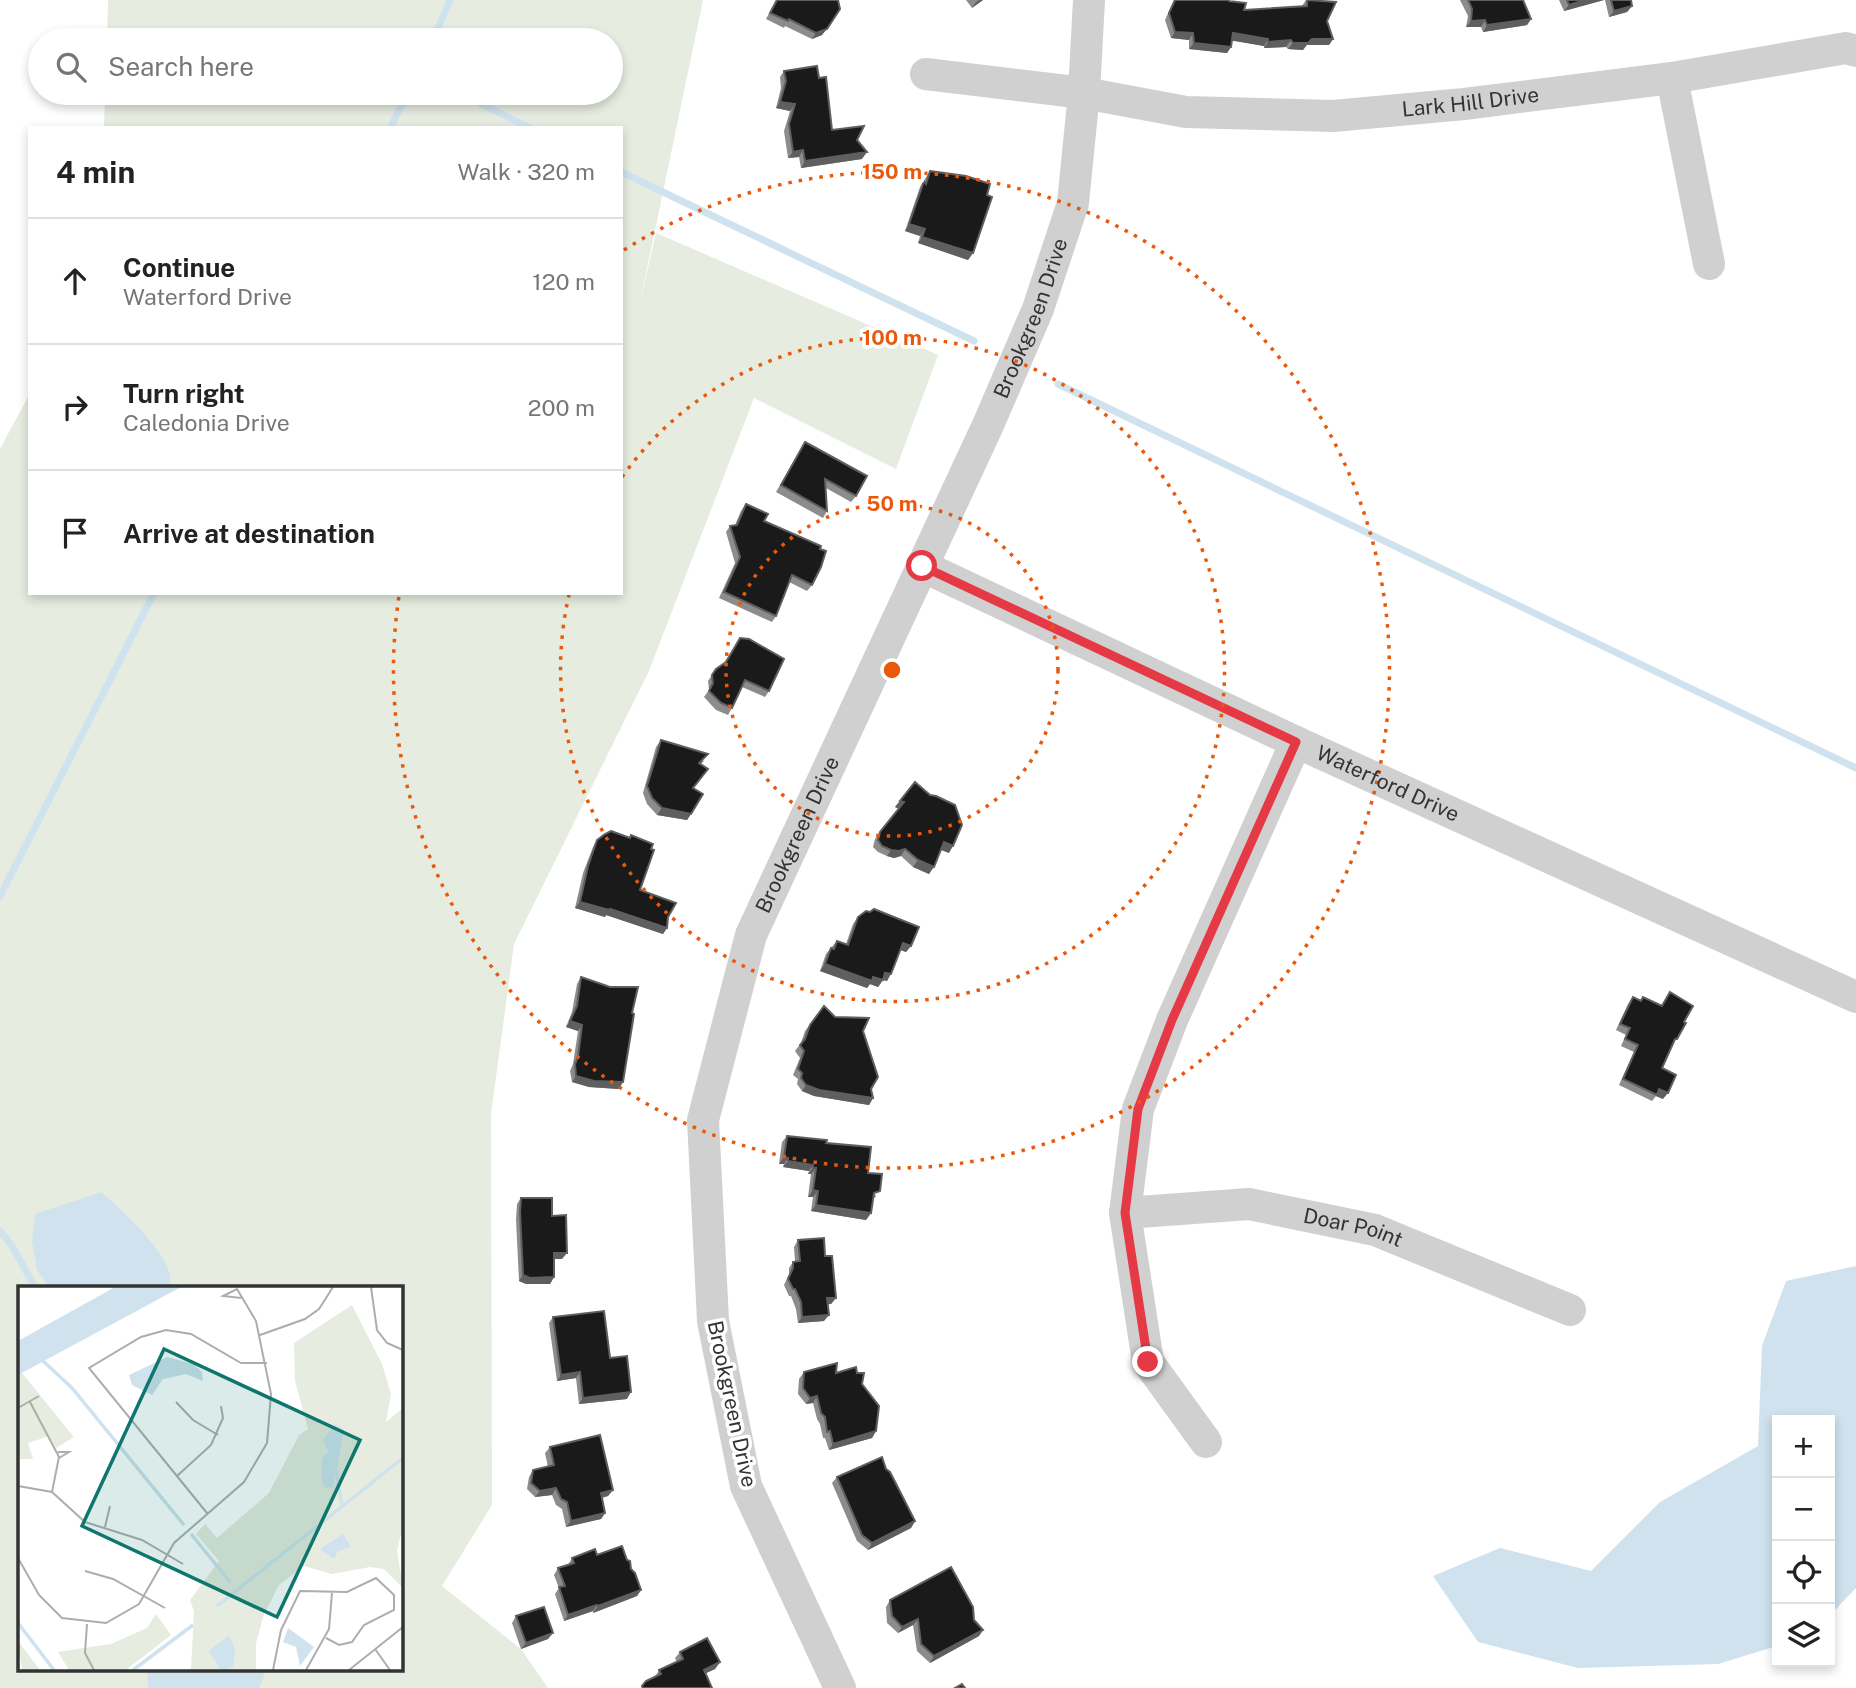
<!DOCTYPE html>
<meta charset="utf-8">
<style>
body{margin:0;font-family:"Public Sans",sans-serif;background:#f6f6f6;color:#222}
.controls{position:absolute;right:21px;bottom:21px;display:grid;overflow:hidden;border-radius:0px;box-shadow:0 4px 10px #0003}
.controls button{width:63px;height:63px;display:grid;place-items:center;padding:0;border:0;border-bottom:2px solid #e0e0e0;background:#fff;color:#222;font:35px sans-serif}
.stop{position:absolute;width:21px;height:21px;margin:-16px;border:5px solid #e63946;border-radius:50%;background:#fff}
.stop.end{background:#e63946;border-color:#fff;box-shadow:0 2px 7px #0008}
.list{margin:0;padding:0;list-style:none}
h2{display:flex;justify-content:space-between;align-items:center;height:91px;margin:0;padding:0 28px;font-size:30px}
h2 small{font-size:23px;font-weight:400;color:#767676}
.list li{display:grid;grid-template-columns:46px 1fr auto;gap:21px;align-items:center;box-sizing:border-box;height:126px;padding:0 28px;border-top:2px solid #e0e0e0}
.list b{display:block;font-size:26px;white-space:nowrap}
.list p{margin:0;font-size:23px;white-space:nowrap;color:#767676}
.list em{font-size:23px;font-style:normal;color:#767676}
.icon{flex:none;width:38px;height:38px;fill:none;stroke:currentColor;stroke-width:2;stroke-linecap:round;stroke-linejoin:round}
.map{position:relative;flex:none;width:1856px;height:1688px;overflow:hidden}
.search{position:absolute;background:#fff;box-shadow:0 4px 10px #0003;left:28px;top:28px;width:595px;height:77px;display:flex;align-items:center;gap:18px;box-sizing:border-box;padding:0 24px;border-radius:38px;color:#767676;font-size:26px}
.panel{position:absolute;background:#fff;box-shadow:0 4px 10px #0003;left:28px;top:126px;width:595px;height:469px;border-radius:0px}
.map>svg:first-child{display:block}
.green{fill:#e6ecdf;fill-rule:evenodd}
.water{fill:#cfe2ee}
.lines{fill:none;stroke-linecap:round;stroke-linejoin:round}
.stream{stroke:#cfe2ee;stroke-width:7}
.minor{stroke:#d0d0d0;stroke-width:32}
.wall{fill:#8c8c8c}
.shaded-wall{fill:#5f5f5f}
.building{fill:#1a1a1a;stroke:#5f5f5f;stroke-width:2}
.route{stroke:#e63946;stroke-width:9}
.ring{fill:none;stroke:#e8590c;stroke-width:3.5;stroke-dasharray:3.5 7}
.labels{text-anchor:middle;stroke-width:7;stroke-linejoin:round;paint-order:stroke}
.street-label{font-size:21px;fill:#333;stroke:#fff}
.inset-river{fill:none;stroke:#cfe2ee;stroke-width:3.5}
.inset-road{fill:none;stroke:#adadad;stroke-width:2}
.view{fill:#0f766e;fill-opacity:0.15;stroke:#0f766e;stroke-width:3.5}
.inset-edge{fill:none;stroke:#333;stroke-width:3.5}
.centre{fill:#e8590c;stroke:#fff;stroke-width:3.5}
.ring-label{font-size:21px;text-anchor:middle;font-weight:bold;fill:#e8590c;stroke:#fff;stroke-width:7;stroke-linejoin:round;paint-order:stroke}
</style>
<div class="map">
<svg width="1856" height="1688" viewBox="0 0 1856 1688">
<rect width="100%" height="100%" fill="#fff"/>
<path class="green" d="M108,0H703L639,307L656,233L938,355L896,469L754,398L649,671L514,944L491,1114L492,1505L442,1586L521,1649L548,1688H0V449L30,393V593H621V128H104L105,93H611V40H107ZM19,1287H401V1669H19Z"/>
<path class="water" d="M102,1192C122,1212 165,1248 170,1276C170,1277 170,1286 170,1287H49L37,1270L32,1242L35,1214Z
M1856,1266V1588L1830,1615V1420H1777V1646L1718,1664L1578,1668L1478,1642L1433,1576L1500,1548L1591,1571L1660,1502L1758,1446L1762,1346L1786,1281Z
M147,1669H265L263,1679L259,1688H148Z"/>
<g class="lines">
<path class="stream" d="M433,40L450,0
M481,104L530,128
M390,128L408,93
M621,172L974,341
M1058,384L1856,768
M0,896L154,593
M0,1231L12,1246L35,1287"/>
<g class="minor">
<path id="s1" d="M926,74L1084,93L1186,112L1333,116L1464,104L1672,78L1846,48L1856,51"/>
<path d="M1672,78L1709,264"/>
<path id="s2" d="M922,566L1296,742L1856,997"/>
<path id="s3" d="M1125,1213L1249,1204L1375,1230L1570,1310"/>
<path d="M1206,1442L1148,1362L1125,1213L1138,1109L1172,1020L1296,742"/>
<path id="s4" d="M840,1688L746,1486L713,1321L703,1120L751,935L988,425L1038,309L1073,203L1084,93L1089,0"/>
</g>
</g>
<path class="wall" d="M776,0H838L822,35L812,39L785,26L784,28L766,19Z
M966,0H983L972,8Z
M1174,0H1229V1L1244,10L1302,6L1306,0H1318L1333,39L1329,45H1307L1303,50L1288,49L1286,47L1264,48V46L1232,40L1231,47L1227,53L1189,49V40L1171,38L1165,20Z
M1460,0H1523L1531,19L1527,25L1483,32L1481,27H1466L1468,16Z
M1559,0H1604L1564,11Z
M1605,0H1631L1632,6L1627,12L1609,17Z
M784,71L819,78L832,130L857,140L862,159L801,168L799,157L788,158L784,131L790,111L776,108L781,88L780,77Z
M930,171L987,195L973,253L968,260L918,243L920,236L905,231L920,187Z
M805,442L856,496L851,502L826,488L827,511L823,518L776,492Z
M746,504L764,521L812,585L807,591L789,582L776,616L772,622L719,598L735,563L726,532L730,526L735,525L741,511Z
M740,638L769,691L765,697L742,687L732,708L728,715L716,710L704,697L709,690L708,681L716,669L724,663Z
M661,740L704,761L701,764L693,788L691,814L687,820L657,815L647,804L643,793L656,747Z
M900,801L949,853L941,850L929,874L913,867L901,856L894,858L887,856L878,852L873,847L875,839L899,809L895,807Z
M631,835L651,849L640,890L668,917L667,928L663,934L606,915L605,917L575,908L583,873L593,847L597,840L629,838Z
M858,917L911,946L906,952L900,950L887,981L883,980L878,987L870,984L867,988L820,971L826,954L837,941L846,944L853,924Z
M581,977L632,1013L619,1089L589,1087L572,1082L570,1071L573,1064L578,1031L566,1027L572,1012L577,984Z
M1670,992L1684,1022L1662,1068L1663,1099L1656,1096L1652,1101L1619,1085L1634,1052L1621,1046L1626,1035L1616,1030L1628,1004L1633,997L1640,1001L1643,997L1661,1006Z
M824,1006L835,1017L863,1031L871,1089L873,1098L869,1105L814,1096L802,1091L797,1084L798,1079L793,1075L800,1058L795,1051L801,1043L805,1031Z
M787,1136L826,1143L868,1173L876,1197L873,1198L871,1213L866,1220L811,1211L813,1197H808L811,1174H808L809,1171L783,1167L784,1164H779L782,1142Z
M521,1198L552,1216L562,1259H554V1277L550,1284H526L519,1281L516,1219L517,1204Z
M798,1240L825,1256L836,1298L831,1304H828L824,1321L798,1323L796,1309L791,1296H789L784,1285L789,1274V1268L793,1262L795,1261L794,1247Z
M553,1317L610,1358L627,1399L579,1404L576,1378L557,1381L549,1323Z
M804,1372L836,1373L862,1384L876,1431L872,1438L829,1450L825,1438H823L820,1424L817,1419L813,1403L806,1404L798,1394L799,1379Z
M550,1447L613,1490L608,1496L602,1498L605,1513L601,1519L566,1527L562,1509L556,1505L552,1495L535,1497L527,1489L529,1477L533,1470L548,1467L545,1453Z
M886,1469L915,1521L911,1528L868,1550L857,1541L832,1483L837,1477Z
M597,1555L631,1569L641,1590L637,1596L593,1613V1611L564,1621L555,1594L559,1588L554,1575L558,1568L568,1565L572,1558Z
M890,1600L974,1620L983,1630L979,1636L930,1663L917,1651L913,1625L898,1633L887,1623L886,1607Z
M516,1616L548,1639L521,1649L512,1623Z
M680,1652L720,1662L715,1669L706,1673L712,1688H641L646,1681L655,1677L659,1670L677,1662L675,1658Z"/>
<path class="shaded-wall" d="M979,0H983L972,8L976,2Z
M1585,0H1604L1564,11L1569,5Z
M1632,6L1627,12L1609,17L1614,11Z
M1531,19L1527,25L1483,32L1487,25Z
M1485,20L1481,27H1466L1471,21Z
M827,29L822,35L812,39L816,33Z
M1175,32L1193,33L1189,40L1171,38Z
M1233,33L1268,39L1264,46L1228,40Z
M1312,39H1333L1329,45H1307Z
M1291,40L1286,47L1264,48L1268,42Z
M1194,43L1231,47L1227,53L1189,49Z
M1293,43H1308L1303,50L1288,49Z
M780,102L795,104L790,111L776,108Z
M803,150L799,157L788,158L793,152Z
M867,152L862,159L801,168L805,161Z
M909,224L925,229L920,236L905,231Z
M922,237L973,253L968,260L918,243Z
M900,801L904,802L899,809L895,807Z
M662,808L691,814L687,820L657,815Z
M944,842L953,846L949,853L939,849Z
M905,849L901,856L894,858L887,856L891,850Z
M918,860L934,867L929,874L913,867Z
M580,902L610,909L667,928L663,934L606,915L605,917L575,908Z
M903,943L911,946L906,952L898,949Z
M825,964L873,977L883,980L878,987L870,984L867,988L820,971Z
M885,973L891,974L887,981L881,979Z
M570,1021L582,1025L578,1031L566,1027Z
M576,1076L623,1082L619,1089L589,1087L572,1082Z
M806,1085L873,1098L869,1105L814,1096L802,1091Z
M1659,1089L1668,1093L1663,1099L1656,1096Z
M784,1157L788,1158L784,1164H779Z
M788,1161L813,1165L809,1171L783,1167Z
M813,1168H816L811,1174H808Z
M813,1190L818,1191L813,1197H808Z
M816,1205L871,1213L866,1220L811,1211Z
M554,1253H567L562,1259H549Z
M523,1275L554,1277L550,1284H526L519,1281Z
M827,1298H836L831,1304L823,1305Z
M829,1315L824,1321L798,1323L802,1317Z
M580,1372L576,1378L557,1381L561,1375Z
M631,1392L627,1399L579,1404L583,1398Z
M817,1396L813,1403L806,1404L810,1398Z
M876,1431L872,1438L829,1450L833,1444Z
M556,1488L552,1495L535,1497L540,1491Z
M613,1490L608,1496L596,1499L601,1493Z
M605,1513L601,1519L566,1527L571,1521Z
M915,1521L911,1528L868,1550L872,1543Z
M641,1590L637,1596L593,1613L598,1606Z
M597,1605L593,1611L564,1621L568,1615Z
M918,1619L913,1625L898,1633L902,1627Z
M983,1630L979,1636L930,1663L934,1656Z
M553,1633L548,1639L521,1649L526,1643Z
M720,1662L715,1669L700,1676L704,1670Z"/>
<path class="building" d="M777,0H838L840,9L827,29L816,33L789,19L788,21L770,13Z
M1175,0H1229V1L1246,3L1244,10L1307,6V0L1336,2L1327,21L1333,39H1312L1308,43H1293L1291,40L1268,42V39L1233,33L1231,47L1194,43L1193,33L1175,32L1169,13Z
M1468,0H1523L1531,19L1487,25L1485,20L1471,21L1472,9Z
M1567,0H1585L1569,5Z
M1611,0H1631L1632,6L1614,11Z
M817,66L819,78L826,77L832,130L864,126L857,140L867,152L805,161L803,150L793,152L789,124L795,104L780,102L786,81L784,71Z
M930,171L966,176L990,184L987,195L992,197L973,253L922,237L925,229L909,224L924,181L926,184Z
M805,442L867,476L856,496L825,479L827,511L781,485Z
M746,504L768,514L764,521L821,546L820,549L826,551L821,567L812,585L792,575L776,616L724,592L740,557L730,526L737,525Z
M740,638L749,639L784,659L769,691L745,680L732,708L721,703L709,691L713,683L712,675L716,669L726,662Z
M661,740L708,754L699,763L708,769L693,788L703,794L691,814L662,808L652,798L647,786Z
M915,782L930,795L936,796L955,805L962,825L953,846L944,842L934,867L918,860L905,849L899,851L891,850L882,846L878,840L880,832L904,802L900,801Z
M611,831L630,838L631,835L653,844L651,849L654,850L640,890L676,903L668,917L667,928L610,909L609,910L580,902L588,866L597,840L605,834Z
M874,909L919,927L911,946L903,943L891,974L885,973L883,980L873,977L872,981L825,964L831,948L834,949L837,941L848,945L858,917L866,911L870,912Z
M581,977L610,987H638L632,1013L634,1014L623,1082L594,1081L576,1076L575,1064L578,1057L582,1025L570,1021L577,1006Z
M1670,992L1693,1006L1684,1022L1686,1023L1677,1039H1675L1662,1068L1676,1075L1668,1093L1659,1089L1657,1095L1623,1079L1638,1045L1625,1039L1630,1028L1620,1024L1633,997L1641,1001L1643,997L1662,1006Z
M824,1006L835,1017L869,1018L863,1031L878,1077L871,1089L873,1098L819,1090L806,1085L801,1078L802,1073L798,1069L804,1051L800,1045L805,1039L810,1025Z
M787,1136L827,1140L826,1143L871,1147L868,1173L882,1174L880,1191L874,1193L871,1213L816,1205L818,1191L813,1190L816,1168H813V1165L788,1161V1158L784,1157Z
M521,1198H552V1216L566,1215L567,1253H554V1277L530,1278L523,1275L520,1212Z
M824,1238L825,1256H832L836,1298H827L829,1315L802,1317L801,1302L795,1289H793L788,1279L793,1268V1262L800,1261L798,1240Z
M604,1311L610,1358L627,1356L631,1392L583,1398L580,1372L561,1375L553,1317Z
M837,1363L836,1373L856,1367L857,1373H864L862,1384L879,1406L876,1431L833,1444L830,1431L827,1432L825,1417L821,1413L817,1396L810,1398L803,1388L804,1372Z
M600,1435L613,1490L601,1493L605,1513L571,1521L567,1502L561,1499L556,1488L540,1491L531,1483L533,1470L554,1465L550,1447Z
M882,1457L886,1469L890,1472L915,1521L872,1543L862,1535L837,1477Z
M622,1546L627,1560L630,1561L631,1569L635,1573L641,1590L598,1606L597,1605L568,1615L559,1587L565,1586L558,1568L574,1563L572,1558L595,1549L597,1555Z
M951,1567L973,1607L974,1620L983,1630L934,1656L921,1644L918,1619L902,1627L892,1616L890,1600Z
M544,1607L553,1633L526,1643L516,1616Z
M707,1638L720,1662L704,1670L712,1688H643L642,1686L646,1681L661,1674L659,1670L683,1659L680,1652Z
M962,1684L965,1688H955Z"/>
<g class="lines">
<path class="route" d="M922,566L1296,742L1172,1020L1138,1109L1125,1213L1148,1362"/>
</g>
<g class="ring">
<circle cx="892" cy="670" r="166"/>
<path d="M622 477A332 332 0 1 1 569 595"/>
<path d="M624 250A498 498 0 1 1 399 596"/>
</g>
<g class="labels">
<g class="street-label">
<text dy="7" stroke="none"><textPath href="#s1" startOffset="548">Lark Hill Drive</textPath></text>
<text dy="7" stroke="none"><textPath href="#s4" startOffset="1461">Brookgreen Drive</textPath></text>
<text dy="7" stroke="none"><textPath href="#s2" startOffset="514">Waterford Drive</textPath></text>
<text dy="7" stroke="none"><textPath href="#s4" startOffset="894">Brookgreen Drive</textPath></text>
<text dy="7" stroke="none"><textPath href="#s3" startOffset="231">Doar Point</textPath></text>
<text transform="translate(732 1404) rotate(78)" y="7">Brookgreen Drive</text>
</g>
</g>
<g transform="translate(18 1286)">
<rect width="385" height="385" fill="#fff"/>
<path d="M334,19L364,78L373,108L368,136L385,122V241L379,264L385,302L366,283L352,281L314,288L286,280L261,299L246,328L238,357V384H173L176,325L172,314L201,275L178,248L187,238L199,252L251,207L281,149L290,143L277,95L276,57ZM4,87L56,151L38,162L31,150L10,157L15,173H0V89ZM138,328L153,349L108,384H51L40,366L93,358L129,342ZM0,355L22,384H4Z" fill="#e6ecdf"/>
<path d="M97,1H163L0,89V55ZM149,71L175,78L184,86L185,95L168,88L145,93L134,109L114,99L111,89ZM317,138L326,144L315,202L306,201L303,189L304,173L310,166L305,153ZM325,248L333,261L320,265L316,273L302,263ZM270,342L296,361L282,380L278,361L265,356ZM211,349L217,363L215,381L203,384L191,365Z" fill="#cfe2ee"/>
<path class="inset-river" d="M24,74L54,102L166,239M317,177L324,220M173,248L213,297M199,320L385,172M0,337L36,384M115,384L175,339"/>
<path class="inset-road" d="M353,1L359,44L369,57L385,64M242,49L287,33L301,23L315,1M12,116L41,171L34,206M158,116L175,134L200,149M0,122L21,110M40,166H51L41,172M159,190L193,159L205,132L203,120M0,200L34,206L67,236L124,254L165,278M189,227L71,82L123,51L148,44L173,48L223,77H249M87,241L92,220M0,272L21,309L44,332L88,337L121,318L156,257L226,196L249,157L253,108L238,35L219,3L205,10L223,12M67,285L95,293L147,322M69,338L67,367L76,384M357,363L372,384M255,384L263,344L282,305L329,306L358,292L376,309V324L346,339L334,356L321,359L308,352M288,384L311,343L314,307M331,384L385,341"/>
<path class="view" d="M146,63L342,154L259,331L64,240Z"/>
<rect width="385" height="385" class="inset-edge"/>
</g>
<circle cx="892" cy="670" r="10" class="centre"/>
<g class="ring-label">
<text x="892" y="179">150 m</text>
<text x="892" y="345">100 m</text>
<text x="892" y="511">50 m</text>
</g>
</svg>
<div class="controls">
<button>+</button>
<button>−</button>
<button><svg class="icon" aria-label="locate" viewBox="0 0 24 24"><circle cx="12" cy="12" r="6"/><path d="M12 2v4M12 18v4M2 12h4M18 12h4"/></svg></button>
<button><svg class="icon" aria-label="layers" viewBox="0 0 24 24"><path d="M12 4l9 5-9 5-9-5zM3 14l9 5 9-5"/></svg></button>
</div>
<div class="stop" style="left:922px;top:566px"></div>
<div class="stop end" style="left:1148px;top:1362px"></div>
<div class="search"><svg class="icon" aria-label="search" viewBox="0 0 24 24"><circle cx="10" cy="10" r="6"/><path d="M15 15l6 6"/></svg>Search here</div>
<section class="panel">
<h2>4 min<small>Walk · 320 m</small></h2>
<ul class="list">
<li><svg class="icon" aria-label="ahead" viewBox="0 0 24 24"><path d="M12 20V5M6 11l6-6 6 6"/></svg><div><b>Continue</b><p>Waterford Drive</p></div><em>120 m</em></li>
<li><svg class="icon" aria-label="right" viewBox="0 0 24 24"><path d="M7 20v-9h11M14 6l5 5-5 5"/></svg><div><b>Turn right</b><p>Caledonia Drive</p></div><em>200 m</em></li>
<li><svg class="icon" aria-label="arrive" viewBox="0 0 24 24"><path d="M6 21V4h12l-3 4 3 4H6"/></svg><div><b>Arrive at destination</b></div></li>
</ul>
</section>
</div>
